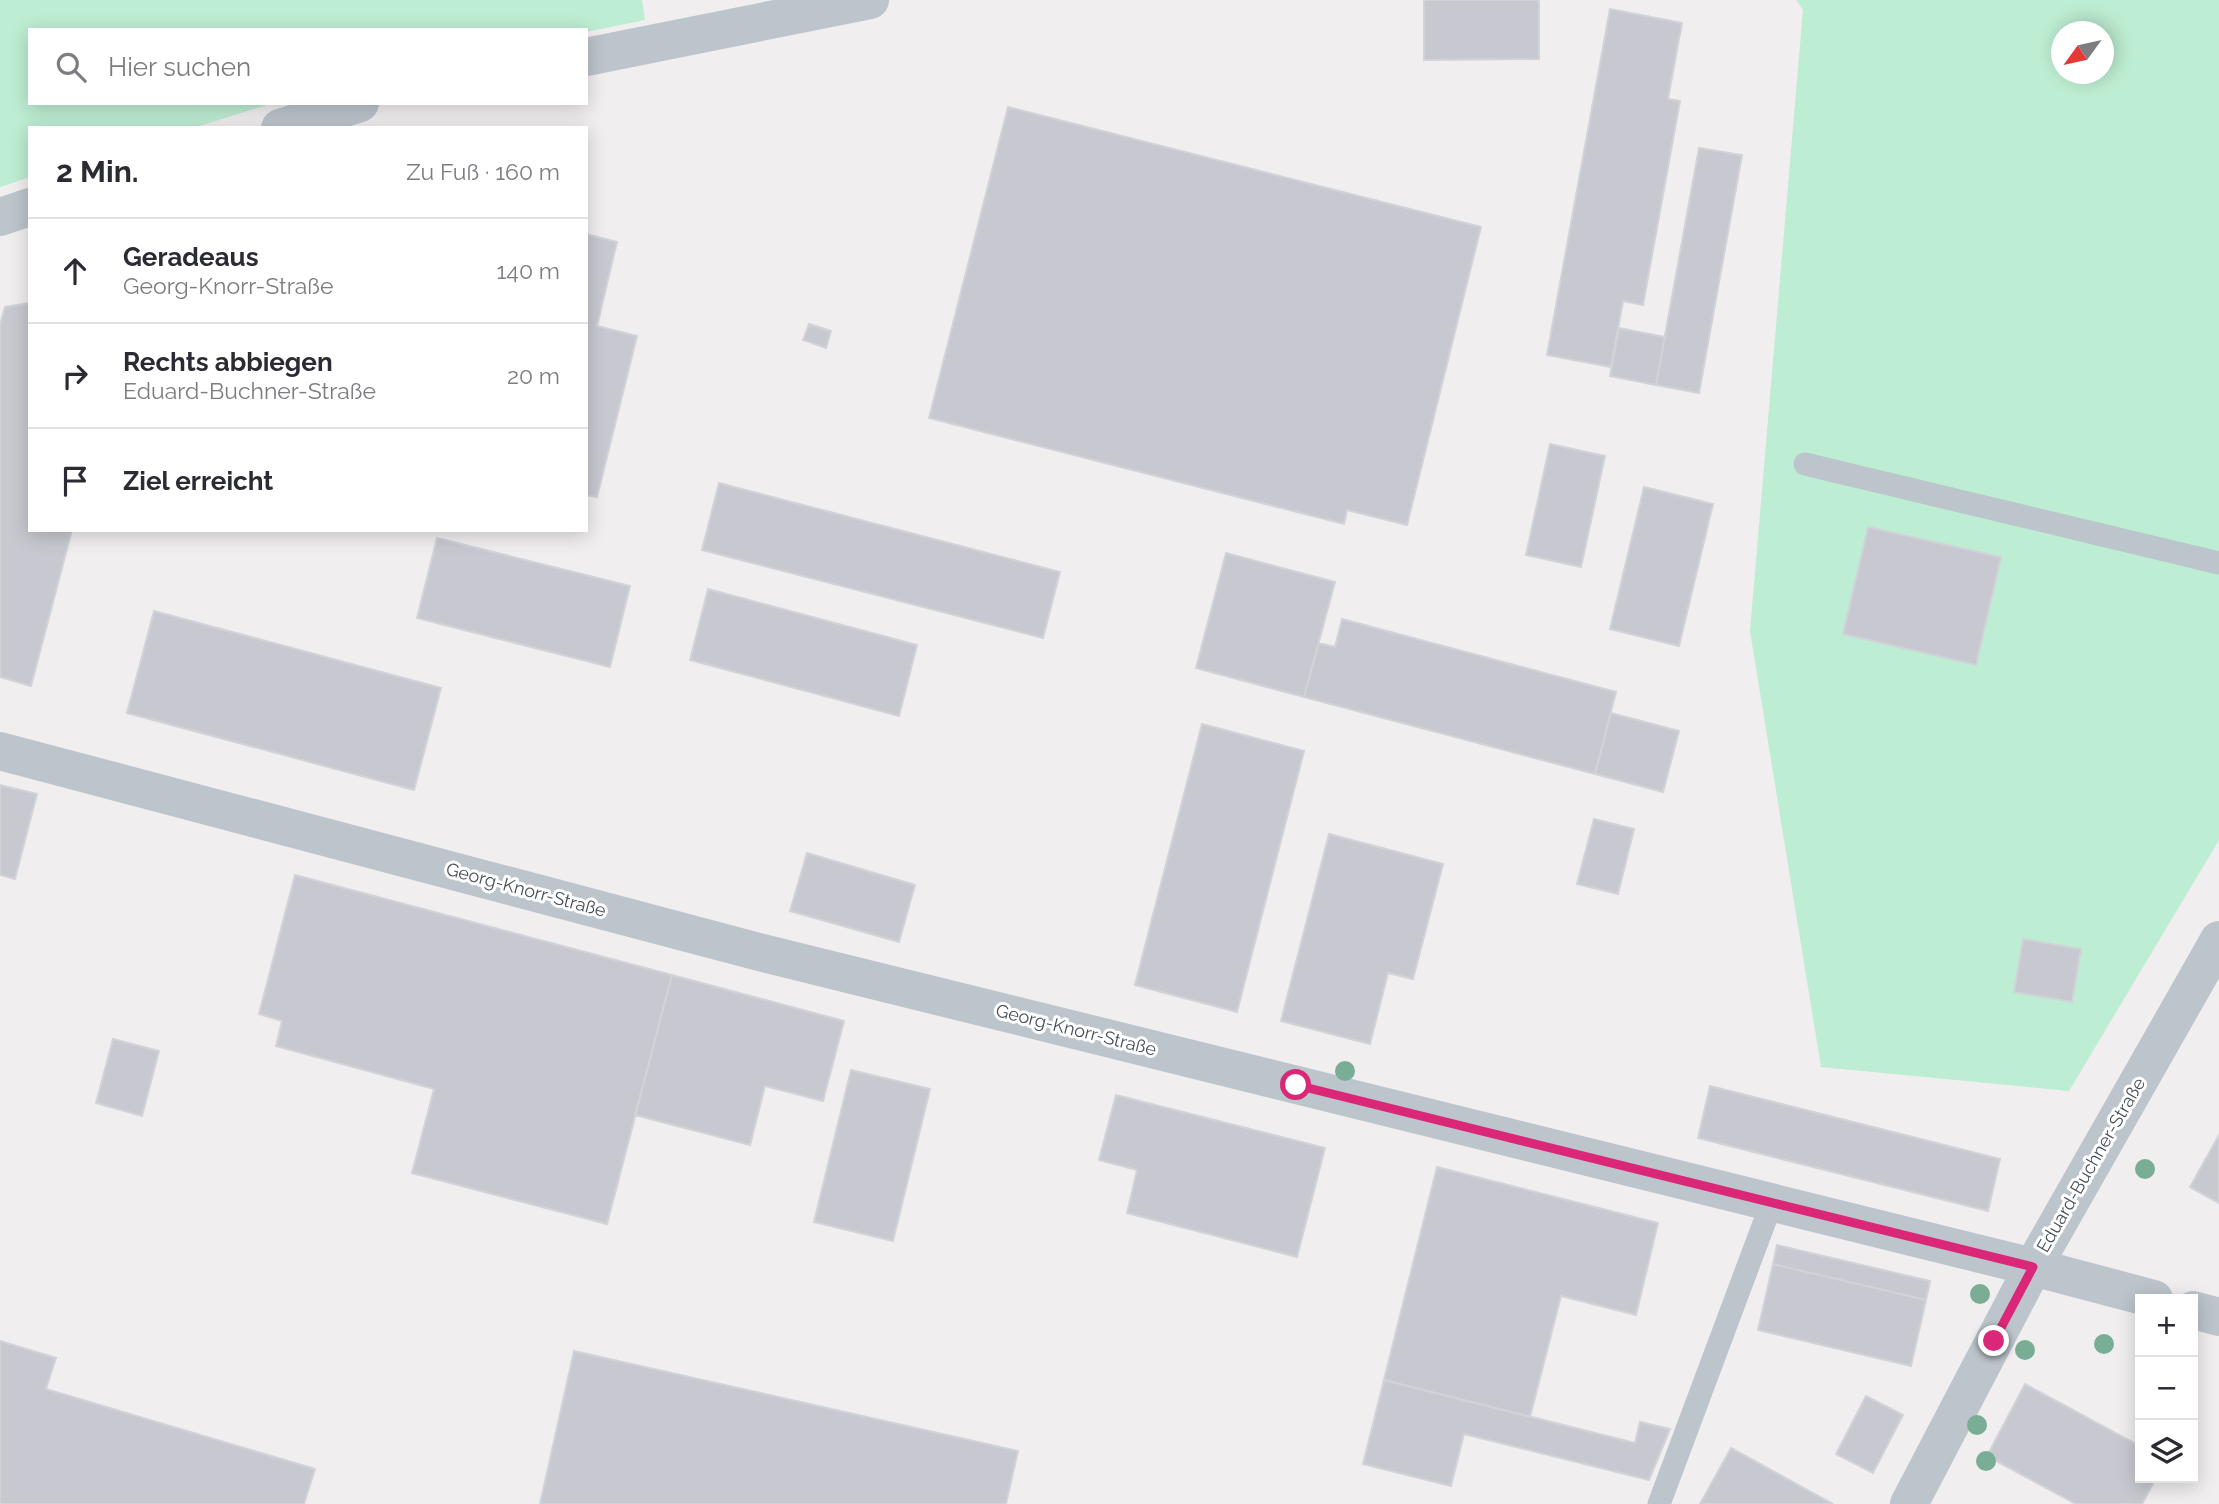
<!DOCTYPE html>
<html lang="de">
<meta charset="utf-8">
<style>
body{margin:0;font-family:Raleway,sans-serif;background:#f2f2f3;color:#2b2b33}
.controls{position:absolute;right:21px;bottom:21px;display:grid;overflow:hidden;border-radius:0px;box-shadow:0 4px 18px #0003}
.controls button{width:63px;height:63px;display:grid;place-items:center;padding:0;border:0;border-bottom:2px solid #e1e1e2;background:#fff;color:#2b2b33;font:35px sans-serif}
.compass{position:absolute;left:2051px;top:21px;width:63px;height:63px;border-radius:50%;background:#fff;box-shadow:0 4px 18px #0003;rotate:237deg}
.stop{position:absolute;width:21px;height:21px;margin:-16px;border:5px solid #db2777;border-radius:50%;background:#fff}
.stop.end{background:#db2777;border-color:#fff;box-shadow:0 2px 7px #0008}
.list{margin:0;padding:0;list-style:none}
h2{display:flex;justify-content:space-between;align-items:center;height:91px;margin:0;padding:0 28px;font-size:30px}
h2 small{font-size:23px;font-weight:400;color:#7c7c81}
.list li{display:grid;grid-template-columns:46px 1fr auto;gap:21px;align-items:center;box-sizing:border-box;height:105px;padding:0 28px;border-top:2px solid #e1e1e2}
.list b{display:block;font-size:26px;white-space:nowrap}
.list p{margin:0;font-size:23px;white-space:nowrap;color:#7c7c81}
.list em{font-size:23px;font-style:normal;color:#7c7c81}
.icon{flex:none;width:38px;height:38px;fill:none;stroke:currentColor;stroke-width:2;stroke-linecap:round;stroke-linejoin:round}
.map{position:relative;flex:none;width:2219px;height:1504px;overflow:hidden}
.search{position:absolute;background:#fff;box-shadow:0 4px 18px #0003;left:28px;top:28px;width:560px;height:77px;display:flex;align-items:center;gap:18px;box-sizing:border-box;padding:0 24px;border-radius:0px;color:#7c7c81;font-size:26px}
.panel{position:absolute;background:#fff;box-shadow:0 4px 18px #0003;left:28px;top:126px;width:560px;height:406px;border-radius:0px}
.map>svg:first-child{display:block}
.green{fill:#bdedd2;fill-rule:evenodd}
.building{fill:#c8c9d0;stroke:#d2d3d9;stroke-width:2}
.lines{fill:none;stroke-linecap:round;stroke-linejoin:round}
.service{stroke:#bcc4cc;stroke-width:23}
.minor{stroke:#bcc4cc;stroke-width:38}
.tree{fill:#7aad96}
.route{stroke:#db2777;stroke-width:9}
.labels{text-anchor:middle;stroke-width:6;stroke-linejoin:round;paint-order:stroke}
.street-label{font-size:18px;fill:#47505a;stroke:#fff}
</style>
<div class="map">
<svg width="2219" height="1504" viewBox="0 0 2219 1504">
<rect width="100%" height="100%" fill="#f0eeee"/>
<path class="green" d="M0,0H642L645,20L586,32V30H30V103H273L193,128H30V177L0,187Z
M1796,0H2219V840L2069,1091L1821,1067L1750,631L1803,10ZM2062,32H2104V74H2062Z"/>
<path class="building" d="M1424,0H1539V59L1424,60Z
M1610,9L1682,23L1668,99L1680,101L1643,305L1623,301L1611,367L1547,355Z
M1008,107L1481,227L1407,525L1347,510L1344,524L929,418Z
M1699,148L1742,155L1699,393L1656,385Z
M586,234L617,242L597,326L637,336L597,497L586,495Z
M30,303V530H72L31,686L0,677V325L5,307Z
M809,324L831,331L826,348L803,340Z
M1619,328L1665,337L1656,385L1610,376Z
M1550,444L1605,456L1581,567L1526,555Z
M719,483L1060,572L1043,638L702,550Z
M1644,487L1713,504L1679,646L1610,629Z
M1868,527L2001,557L1976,665L1843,634Z
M437,538L630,586L610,667L417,618Z
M1226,553L1335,582L1304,697L1196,668Z
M708,589L917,645L899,716L690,660Z
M154,611L441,688L414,790L127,713Z
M1342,619L1616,692L1595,774L1304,697L1319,643L1335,647Z
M1611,713L1679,731L1663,792L1595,774Z
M1202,724L1304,751L1237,1012L1135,985Z
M0,785L37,794L15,879L0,875Z
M1594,819L1634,829L1618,894L1577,884Z
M1329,834L1443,864L1413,979L1388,973L1370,1044L1281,1021Z
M807,853L915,885L899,942L790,911Z
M295,875L672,975L607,1224L412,1173L434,1089L276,1046L282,1021L259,1014Z
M2023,939L2081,949L2072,1002L2014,992Z
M672,975L844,1021L823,1101L765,1086L750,1145L635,1115Z
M113,1039L159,1051L142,1116L96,1103Z
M851,1070L930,1089L893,1241L814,1222Z
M1710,1086L2000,1159L1988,1211L1698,1138Z
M1116,1095L1325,1148L1297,1257L1127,1213L1137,1170L1099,1160Z
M2219,1135V1203L2190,1187Z
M1437,1167L1658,1223L1636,1315L1561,1296L1530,1417L1384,1380Z
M1777,1245L1930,1281L1926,1300L1773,1264Z
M1773,1264L1926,1300L1911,1366L1758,1330Z
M0,1341L56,1358L46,1389L315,1469L304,1504H0Z
M574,1351L1018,1451L1006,1504H540Z
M1384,1380L1635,1443L1640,1422L1670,1429L1649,1480L1464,1434L1451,1486L1363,1464Z
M2025,1384L2140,1446V1478H2156L2142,1504H2076L1987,1456Z
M1866,1396L1903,1415L1873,1473L1836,1454Z
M1731,1448L1833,1504H1700Z"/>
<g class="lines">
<path class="service" d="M1805,464L2219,563
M1659,1504L1772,1202"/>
<path class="minor" d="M586,57L870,0
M280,128L360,103
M0,217L30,207
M0,751L759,952L2033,1267L2154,1299
M2193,1310L2219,1317
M1909,1504L2033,1267L2219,940"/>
</g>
<g class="tree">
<circle cx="1345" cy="1071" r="10"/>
<circle cx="2145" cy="1169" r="10"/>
<circle cx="1980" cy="1294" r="10"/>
<circle cx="2104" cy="1344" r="10"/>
<circle cx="2025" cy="1350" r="10"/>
<circle cx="1977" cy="1425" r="10"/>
<circle cx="1986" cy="1461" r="10"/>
</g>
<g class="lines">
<path class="route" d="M1296,1085L2033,1267L1994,1341"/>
</g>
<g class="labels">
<g class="street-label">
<text transform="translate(526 890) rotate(15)" y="6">Georg-Knorr-Straße</text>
<text transform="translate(1076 1030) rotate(14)" y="6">Georg-Knorr-Straße</text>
<text transform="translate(2091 1165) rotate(-60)" y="6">Eduard-Buchner-Straße</text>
</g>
</g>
</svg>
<div class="controls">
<button>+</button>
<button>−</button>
<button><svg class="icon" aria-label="layers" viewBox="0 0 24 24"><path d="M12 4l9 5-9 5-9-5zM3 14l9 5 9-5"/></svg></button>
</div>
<svg class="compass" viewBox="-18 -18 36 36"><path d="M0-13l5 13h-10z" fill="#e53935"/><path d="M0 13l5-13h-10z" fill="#7c7c81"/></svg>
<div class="stop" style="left:1296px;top:1085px"></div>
<div class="stop end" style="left:1994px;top:1341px"></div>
<div class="search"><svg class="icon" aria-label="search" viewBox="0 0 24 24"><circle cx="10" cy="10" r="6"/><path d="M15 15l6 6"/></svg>Hier suchen</div>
<section class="panel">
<h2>2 Min.<small>Zu Fuß · 160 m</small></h2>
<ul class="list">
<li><svg class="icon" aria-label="ahead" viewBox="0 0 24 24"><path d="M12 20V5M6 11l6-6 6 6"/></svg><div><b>Geradeaus</b><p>Georg-Knorr-Straße</p></div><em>140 m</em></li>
<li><svg class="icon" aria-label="right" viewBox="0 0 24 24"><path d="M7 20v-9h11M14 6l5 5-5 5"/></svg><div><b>Rechts abbiegen</b><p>Eduard-Buchner-Straße</p></div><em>20 m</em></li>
<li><svg class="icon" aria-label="arrive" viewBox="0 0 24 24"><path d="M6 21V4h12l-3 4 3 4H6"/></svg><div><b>Ziel erreicht</b></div></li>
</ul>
</section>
</div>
